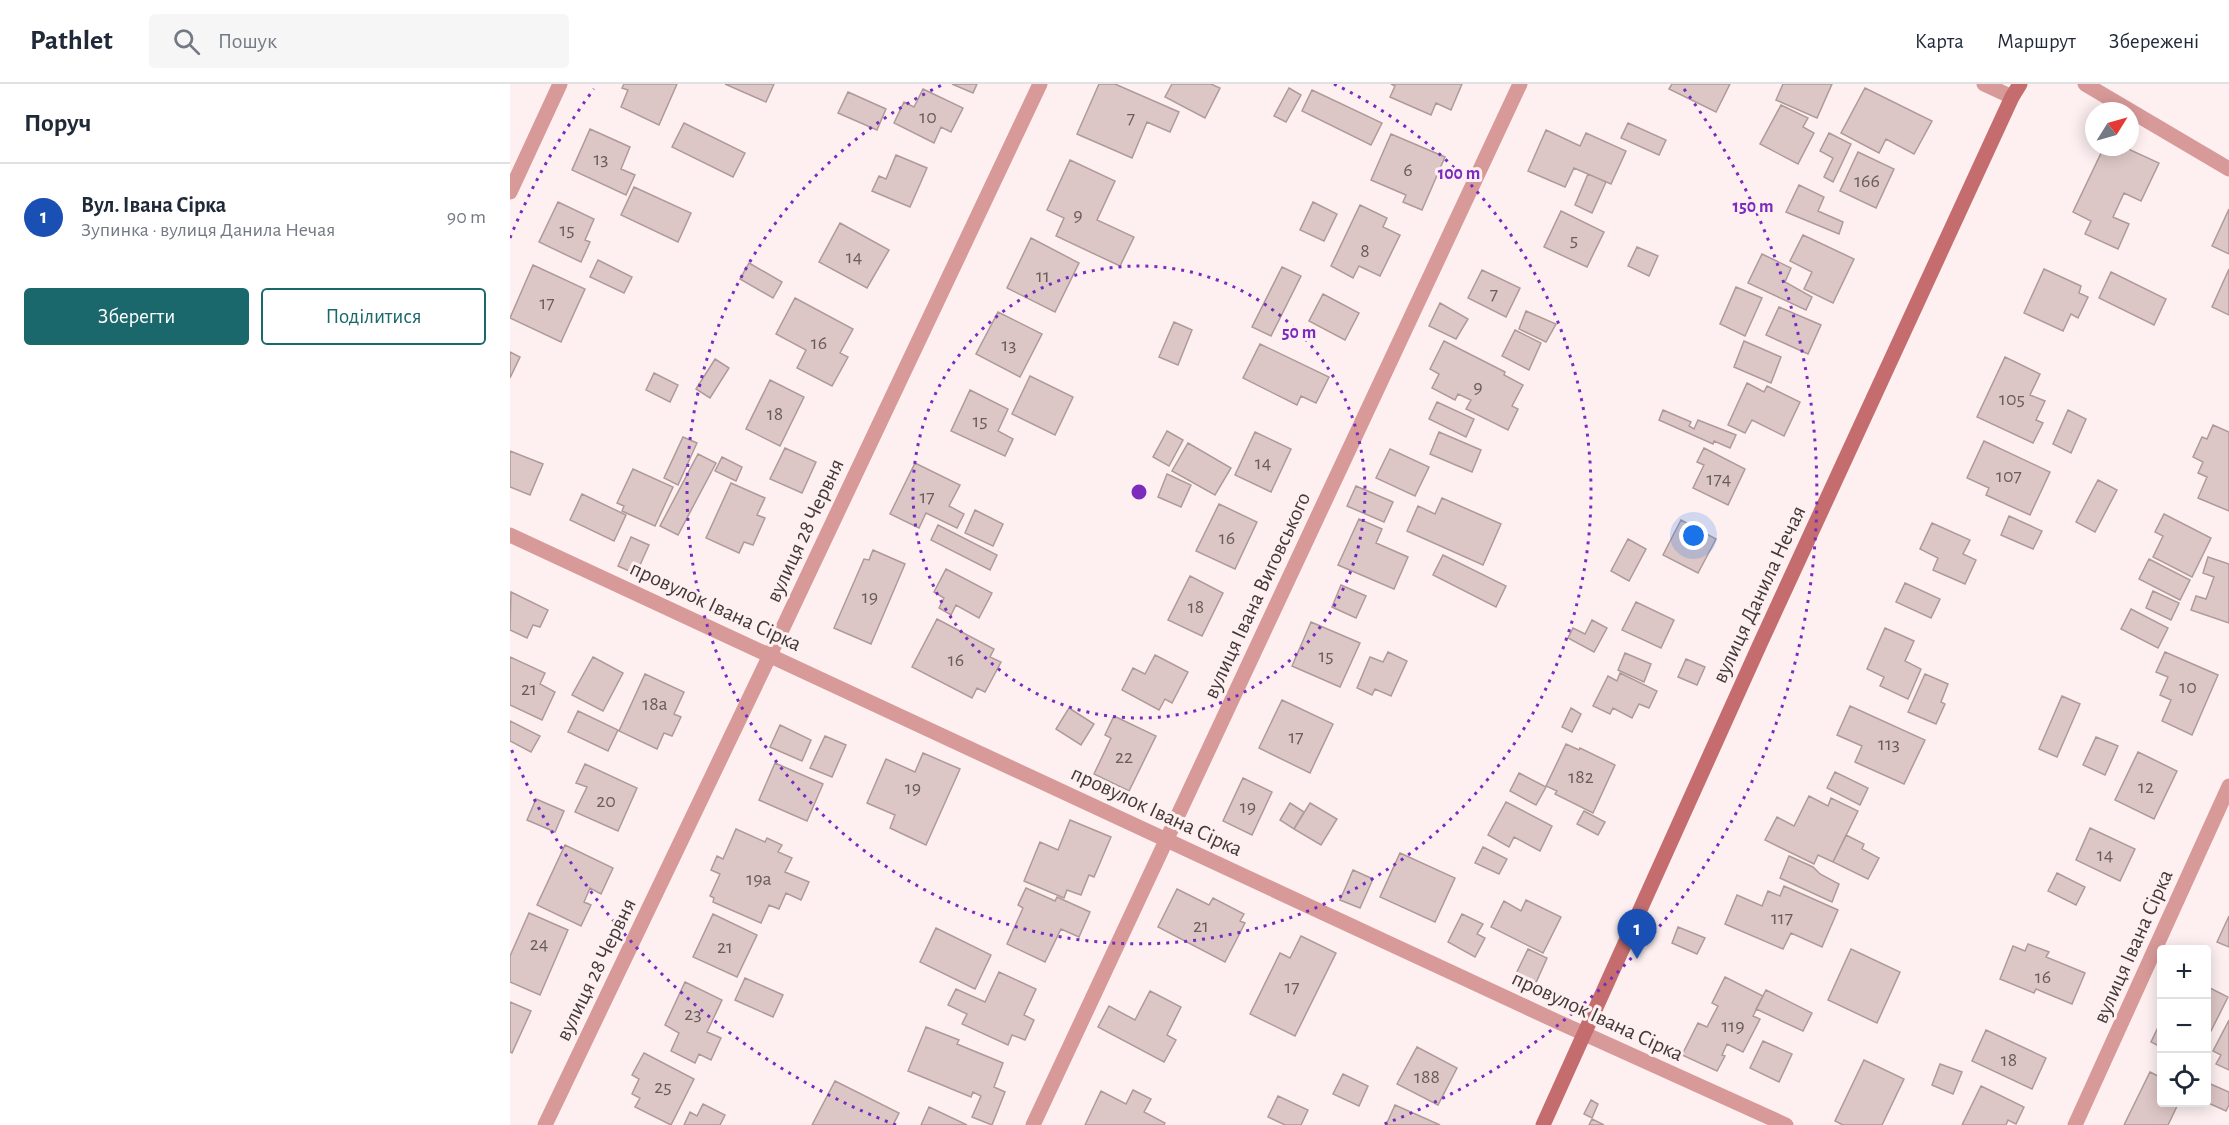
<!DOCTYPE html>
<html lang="uk">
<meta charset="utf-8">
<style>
body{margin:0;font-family:"Alegreya Sans",sans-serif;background:#f6f6f7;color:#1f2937}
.controls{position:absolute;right:18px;bottom:18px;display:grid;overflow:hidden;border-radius:6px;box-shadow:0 3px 15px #0003}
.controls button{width:54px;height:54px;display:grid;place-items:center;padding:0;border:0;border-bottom:2px solid #e0e1e3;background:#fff;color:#1f2937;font:30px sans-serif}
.compass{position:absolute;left:1575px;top:18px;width:54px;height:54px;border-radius:50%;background:#fff;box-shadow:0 3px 15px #0003;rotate:53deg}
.you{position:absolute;left:1184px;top:452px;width:21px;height:21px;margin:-15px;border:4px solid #fff;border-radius:50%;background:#1a73e8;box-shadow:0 0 0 9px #1a73e833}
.badge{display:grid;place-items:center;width:39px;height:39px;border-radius:50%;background:#1a686c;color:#fff;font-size:20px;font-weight:700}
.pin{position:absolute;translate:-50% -50px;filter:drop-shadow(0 2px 3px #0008)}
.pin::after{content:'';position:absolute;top:32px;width:21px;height:18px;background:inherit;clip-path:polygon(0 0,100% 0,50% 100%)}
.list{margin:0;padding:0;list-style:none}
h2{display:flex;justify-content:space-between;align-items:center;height:78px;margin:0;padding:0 24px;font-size:26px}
h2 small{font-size:20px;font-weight:400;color:#747a83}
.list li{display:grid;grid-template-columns:39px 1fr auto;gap:18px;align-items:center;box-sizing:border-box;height:108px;padding:0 24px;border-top:2px solid #e0e1e3}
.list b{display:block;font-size:22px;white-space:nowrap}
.list p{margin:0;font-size:20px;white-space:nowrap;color:#747a83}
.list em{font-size:20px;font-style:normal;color:#747a83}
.actions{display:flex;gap:12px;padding:18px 24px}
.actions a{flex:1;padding:14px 0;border:2px solid #1a686c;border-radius:6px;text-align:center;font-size:21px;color:#1a686c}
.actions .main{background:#1a686c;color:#fff}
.icon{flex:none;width:33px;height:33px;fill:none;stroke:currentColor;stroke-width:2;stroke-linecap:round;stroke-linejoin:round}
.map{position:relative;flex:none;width:1719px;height:1041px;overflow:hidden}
header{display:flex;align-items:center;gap:36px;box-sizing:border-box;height:84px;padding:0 30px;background:#fff;border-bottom:2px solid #e0e1e3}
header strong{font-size:28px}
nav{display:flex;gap:33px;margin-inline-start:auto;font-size:21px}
.search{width:420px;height:54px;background:#f6f6f7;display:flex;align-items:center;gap:15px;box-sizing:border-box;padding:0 21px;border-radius:6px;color:#747a83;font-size:22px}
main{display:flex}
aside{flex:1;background:#fff}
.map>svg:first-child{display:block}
.building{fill:#ddc7c6;stroke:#af9a9a;stroke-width:1.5}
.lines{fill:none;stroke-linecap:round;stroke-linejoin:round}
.minor{stroke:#d89a99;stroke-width:15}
.secondary{stroke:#c56d6e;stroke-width:15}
.ring{fill:none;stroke:#7b2cbf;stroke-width:3;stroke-dasharray:3 6}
.labels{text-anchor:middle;stroke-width:6;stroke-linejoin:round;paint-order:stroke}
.number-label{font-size:20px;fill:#695d5c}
.street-label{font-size:22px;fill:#423a39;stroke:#fef0f0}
.centre{fill:#7b2cbf;stroke:#fef0f0;stroke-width:3}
.ring-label{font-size:18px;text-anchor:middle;font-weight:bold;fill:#7b2cbf;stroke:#fef0f0;stroke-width:6;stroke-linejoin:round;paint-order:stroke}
</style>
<header>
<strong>Pathlet</strong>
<div class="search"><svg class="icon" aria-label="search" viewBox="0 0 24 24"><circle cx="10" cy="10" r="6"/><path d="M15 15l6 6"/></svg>Пошук</div>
<nav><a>Карта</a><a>Маршрут</a><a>Збережені</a></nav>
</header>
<main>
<aside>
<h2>Поруч<small></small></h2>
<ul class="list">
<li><span class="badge" style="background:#1a4fb4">1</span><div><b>Вул. Івана Сірка</b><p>Зупинка · вулиця Данила Нечая</p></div><em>90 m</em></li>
</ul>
<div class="actions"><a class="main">Зберегти</a><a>Поділитися</a></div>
</aside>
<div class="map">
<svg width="1719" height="1041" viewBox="0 0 1719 1041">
<rect width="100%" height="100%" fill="#fef0f0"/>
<path class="building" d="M114,0H167L149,41L111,23L118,6L112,4Z
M215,0H264L256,18Z
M442,0H467L463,9Z
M589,0H605L669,28L660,48L637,38L622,74L567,50Z
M662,0H701L710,4L695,34L655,13Z
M881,0H952L941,26L926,19L921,31L880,13L885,2Z
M1162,0H1220L1206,28L1159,5Z
M1273,0H1322L1307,34L1266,16Z
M779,4L791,11L776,38L764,32Z
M1355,4L1422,37L1404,70L1376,55L1369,69L1331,49Z
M413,5L453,24L441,48L431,43L424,59L384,39L394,18L404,23Z
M802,6L872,39L861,61L792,27Z
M338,8L376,25L367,46L328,29Z
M1271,21L1298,34L1293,43L1304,49L1288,80L1250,60Z
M174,39L235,69L223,93L162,63Z
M1118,39L1156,56L1149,71L1111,54Z
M80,45L120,63L111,85L125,91L116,111L62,86Z
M1036,46L1070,62L1076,49L1116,67L1101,100L1064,84L1055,103L1018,87Z
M1319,49L1341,60L1323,98L1314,93L1323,74L1310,67Z
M881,50L935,73L912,126L893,118L896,111L861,96Z
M1594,63H1614L1649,79L1631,117L1614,109L1603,133L1619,140L1608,165L1575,150L1581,137L1563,128Z
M1348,68L1384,85L1366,124L1330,107Z
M386,71L417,84L400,123L362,107L369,92L376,95Z
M560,76L605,97L587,136L624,153L610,182L546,152L554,134L537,126Z
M1078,90L1096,98L1082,129L1065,121Z
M1289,101L1314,113L1308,127L1333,138L1329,150L1276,128Z
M124,103L181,129L168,158L111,131Z
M48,118L84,135L75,156L80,158L71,178L29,158Z
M803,118L827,130L814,157L790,146Z
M850,121L877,134L873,143L890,151L870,192L849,182L843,194L821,182Z
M1719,125V170L1702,162Z
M1051,127L1094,148L1077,183L1034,163Z
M330,139L379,166L357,204L309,178Z
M1293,151L1344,175L1323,219L1294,205L1302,188L1280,177Z
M521,154L569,179L545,228L497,204Z
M1127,163L1148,172L1139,192L1118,182Z
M1252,170L1281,184L1275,198L1302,213L1296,226L1238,199Z
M88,176L122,193L114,209L80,193Z
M239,179L272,198L263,214L230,195Z
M23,181L75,205L51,258L0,234Z
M772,183L791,192L761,252L742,243Z
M1534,185L1571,202L1569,209L1578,213L1568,234L1561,230L1553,247L1514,229Z
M1719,185V231L1702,223Z
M972,186L1010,204L996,233L958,214Z
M1601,188L1656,215L1644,241L1589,214Z
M1226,203L1252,214L1235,252L1210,240Z
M813,210L849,229L835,256L799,237Z
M285,214L343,245L330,269L338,273L322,302L287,284L296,266L266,250Z
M930,219L958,235L946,255L919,242Z
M1269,223L1311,241L1298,270L1256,251Z
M1016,227L1046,240L1036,258L1009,245Z
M488,228L532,250L510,293L466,270Z
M664,238L682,246L668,281L649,273Z
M1005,246L1031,259L1019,286L992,272Z
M934,257L995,288L994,291L1013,301L1002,322L1008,325L998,346L956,325L961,316L948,310L945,316L922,304L929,290L920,285Z
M1234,257L1271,273L1261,299L1224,283Z
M750,260L819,293L806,319L791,312L787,321L733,294Z
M0,268L10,273L0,294Z
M1495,273L1530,290L1520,311L1535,317L1526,336L1533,339L1523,359L1467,333Z
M205,275L219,284L200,314L186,305Z
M144,289L168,301L160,318L136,306Z
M520,292L563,313L545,351L502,330Z
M260,296L294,313L270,362L236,345Z
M1237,299L1254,308L1257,302L1290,318L1274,352L1242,336L1235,349L1218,341Z
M460,306L498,325L488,347L503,355L495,372L441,347Z
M927,318L964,335L956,353L919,335Z
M1153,326L1181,338L1179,342L1184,345L1188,336L1226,351L1220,364L1204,357L1203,360L1149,336Z
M1558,326L1576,335L1561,369L1543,360Z
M1703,341L1719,348V427L1688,414L1697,393L1688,389L1693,378L1683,373L1692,353L1697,355Z
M657,347L673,356L659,382L643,373Z
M745,348L781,365L761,408L725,391Z
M929,348L971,366L962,388L920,370Z
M173,353L187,359L168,401L154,394Z
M1474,357L1540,388L1520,431L1476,411L1479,404L1457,394Z
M678,359L721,384L705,411L662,387Z
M275,364L306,378L292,409L260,395Z
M1194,364L1235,385L1218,421L1183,404L1194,381L1187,378Z
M880,365L919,383L905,412L866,394Z
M0,367L33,380L20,411L0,403Z
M188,370L206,379L168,451L150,442Z
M212,373L232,383L226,397L205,387Z
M405,379L450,401L439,422L454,430L447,444L416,429L409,444L380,430Z
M123,385L163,403L145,442L112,427L114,422L107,419Z
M657,390L681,401L671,423L648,413Z
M1588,396L1607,406L1585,448L1566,438Z
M221,399L255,414L247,431L255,434L243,461L234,458L229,469L196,454Z
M846,402L883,418L874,438L837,422Z
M72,410L116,431L104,457L60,436Z
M932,414L991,440L973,481L897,447L908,422L925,430Z
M709,420L747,438L725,485L686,467Z
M465,426L493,440L483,462L455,449Z
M1654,430L1701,454L1682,493L1643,473L1653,452L1645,448Z
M1499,432L1532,447L1523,465L1491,451Z
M849,435L872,445L866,459L898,473L884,505L828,481Z
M1171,436L1206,455L1188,489L1153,471Z
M1422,439L1460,456L1453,470L1466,476L1455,500L1423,486L1428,474L1410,465Z
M428,441L487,471L480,486L421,456Z
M121,453L139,461L126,490L108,482Z
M1118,455L1136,465L1119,497L1101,487Z
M363,466L395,480L361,560L324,544L354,475L359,476Z
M933,471L996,502L986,523L923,491Z
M1698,473L1719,480V539L1681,526L1686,512L1696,515L1704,493L1693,489Z
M1639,475L1680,496L1670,516L1629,495Z
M436,485L482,509L469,534L446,521L441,531L429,524L434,514L424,508Z
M680,492L713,509L692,552L658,536Z
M1395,499L1430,515L1421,534L1386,518Z
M831,501L856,512L846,534L822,523Z
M1643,507L1669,519L1661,536L1636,524Z
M1,508L38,526L30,543L23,541L17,554L0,546Z
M1126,518L1164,536L1151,564L1112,546Z
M1621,525L1658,544L1648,564L1611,545Z
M427,535L484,565L480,573L491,578L475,608L467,604L462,614L402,583Z
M1082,536L1097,544L1084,568L1058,554L1063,544L1075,550Z
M801,538L850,559L830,603L782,582Z
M1375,544L1404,557L1395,577L1411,585L1398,615L1370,602L1374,593L1357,585Z
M878,568L897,577L881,612L865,605L862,611L847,604L860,573L873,578Z
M1655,568L1708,591L1682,651L1652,637L1661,616L1650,611L1658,593L1646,588Z
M1115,569L1141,580L1134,598L1108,586Z
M645,571L678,588L662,619L655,615L649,626L612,606L623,584L635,590Z
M0,573L35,589L30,600L45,608L32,636L0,621Z
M83,573L113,589L93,627L62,611Z
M1176,575L1195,583L1187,601L1168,593Z
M1110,589L1147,607L1139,624L1129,620L1122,634L1103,624L1100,630L1083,622L1098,592L1107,597Z
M135,590L174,608L164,630L171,633L162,652L154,649L147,665L109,647Z
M1415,590L1438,600L1431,618L1435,620L1426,640L1398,628Z
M1552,612L1570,620L1547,673L1529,665Z
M772,616L823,640L800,689L749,664Z
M1340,622L1415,656L1394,700L1345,678L1352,662L1327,651Z
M559,624L584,640L571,661L546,645Z
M1061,624L1071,630L1062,648L1052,643Z
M68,627L108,646L98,667L58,648Z
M604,632L646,652L619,707L584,690L601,654L595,651Z
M0,637L30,652L21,668L0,657Z
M270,641L301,656L292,677L260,663Z
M315,652L336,661L322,693L300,684Z
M1586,653L1608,662L1595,691L1573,681Z
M1056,660L1069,666L1070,664L1105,681L1083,729L1045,710L1047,707L1036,702Z
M1628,668L1667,687L1644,735L1605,716Z
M413,669L450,685L416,761L380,744L385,731L357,719L376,675L405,688Z
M265,679L313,700L297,737L249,716Z
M75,680L127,704L108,747L65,728L77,703L66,699Z
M1325,688L1358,704L1350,721L1317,704Z
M1009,689L1036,703L1026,721L1000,707Z
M733,694L762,708L742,751L713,737Z
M1299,712L1318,722L1321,714L1348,727L1323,778L1308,771L1304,780L1255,756L1267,733L1284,742Z
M26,715L54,727L45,748L17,736Z
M996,718L1042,742L1030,767L1004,753L999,763L978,751Z
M780,719L794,728L784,745L770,736Z
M800,719L827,735L811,761L784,745Z
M1074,727L1095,738L1088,751L1067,740Z
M560,736L601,753L584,793L579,791L571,811L557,806L554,814L514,797L530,758L548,766Z
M1580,744L1625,765L1610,797L1566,776Z
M226,745L255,758L257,754L272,761L268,768L282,774L275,788L299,798L291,816L276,809L269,825L259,821L251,839L203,818L204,814L200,812L210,790L201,786L207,772L213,775Z
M1336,751L1354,760L1352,765L1369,774L1358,795L1323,778Z
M55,761L103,784L91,810L80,804L74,818L81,821L71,842L27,821Z
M973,763L997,775L989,790L965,779Z
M890,769L945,794L925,838L870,813Z
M1279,772L1303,783L1310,790L1329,800L1322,818L1270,794Z
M843,786L863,795L850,824L830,816Z
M1547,789L1575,803L1566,821L1538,807Z
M1274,802L1328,826L1312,863L1281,849L1273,865L1215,840L1227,811L1252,822L1258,807L1270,812Z
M516,804L545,817L547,813L580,828L569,853L551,845L535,878L497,860L513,824L508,821Z
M667,805L699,821L703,814L734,830L730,837L735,839L715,878L648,843Z
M1016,816L1051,833L1033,869L981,843L994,817L1011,827Z
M19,829L58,846L30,911L0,898V872Z
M203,830L247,851L227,893L183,873Z
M952,830L973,840L967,850L975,854L965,873L938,858Z
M1719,832V863L1707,858Z
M1168,843L1195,854L1187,870L1162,859Z
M426,844L481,871L465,905L410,878Z
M791,852L826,869L785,952L740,930L770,869L780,874Z
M1518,860L1539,868L1536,873L1575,889L1562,920L1526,905L1524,909L1490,895L1503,862L1515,867Z
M1018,865L1037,874L1024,903L1004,894Z
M1341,865L1390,888L1367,939L1318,916Z
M489,888L526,905L514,931L524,936L515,956L502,951L498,961L452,940L457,930L438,921L446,905L475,918Z
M1215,893L1253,912L1243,932L1250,935L1233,968L1217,960L1212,971L1215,972L1207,987L1172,971L1188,939L1197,943L1208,922L1202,919Z
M235,894L273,911L263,933L225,916Z
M175,898L212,916L197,948L211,954L201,976L189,970L185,979L161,967L169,949L155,941Z
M1696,902L1718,913L1696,957Z
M1256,906L1302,929L1293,947L1246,925Z
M640,907L671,923L657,951L666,956L654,978L588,943L599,922L625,936Z
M0,918L21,927L2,969L0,968Z
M1652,935V968L1649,967L1651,963L1641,958Z
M1719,936V986L1706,980L1711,971L1703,967Z
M416,943L449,956L447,960L493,979L484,1003L495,1008L482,1041L462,1033L471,1012L463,1008L461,1013L398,987Z
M1476,946L1536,974L1522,1005L1462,977Z
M1253,957L1282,970L1269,998L1240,984Z
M907,963L947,984L928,1021L887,1000Z
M134,969L184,995L161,1041L125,1023L130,1014L122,1010L129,995L122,991Z
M1354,976L1394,995L1372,1041H1333L1325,1037Z
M1430,980L1452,988L1443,1010L1422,1001Z
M1640,988L1652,994V1018H1669L1658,1041H1614Z
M833,990L858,1002L849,1022L823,1010Z
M325,997L389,1029L383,1041H302Z
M1696,998L1719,1008V1021L1716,1027L1696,1018Z
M1471,1002L1514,1023L1506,1040L1498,1036L1496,1041H1452Z
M623,1006L641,1015L634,1028L655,1039L654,1041H575L591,1007L616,1020Z
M768,1012L798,1026L791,1041H775L758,1033Z
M1081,1016L1088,1020L1082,1034L1074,1030Z
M193,1020L215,1031L210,1041H174L180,1028L187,1032Z
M885,1021L930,1041H876Z
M419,1023L457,1041H411Z
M1082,1035L1094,1041H1079Z"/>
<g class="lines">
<path class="minor" d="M1474,0L1502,13
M1575,0L1719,85
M0,108L50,0
M0,451L1046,937L1276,1041
M35,1041L260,571L530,0
M523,1041L1010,0
M1565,1041L1719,702"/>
<path class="secondary" d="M1033,1041L1250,560L1502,13L1510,0"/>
</g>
<g class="ring">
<circle cx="629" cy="408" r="226"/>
<path d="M824 0A452 452 0 1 1 434 0"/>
<path d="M386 1041A678 678 0 0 1 0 662M0 154A678 678 0 0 1 84 5M1174 5A678 678 0 0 1 872 1041"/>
</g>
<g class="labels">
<g class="number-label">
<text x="418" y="39">10</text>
<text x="621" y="40">7</text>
<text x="91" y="81">13</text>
<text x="898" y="92">6</text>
<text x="1357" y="103">166</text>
<text x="568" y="137">9</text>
<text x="57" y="152">15</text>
<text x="1064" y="162">5</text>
<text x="855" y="173">8</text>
<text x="344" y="179">14</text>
<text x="533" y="198">11</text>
<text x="984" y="216">7</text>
<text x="37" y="225">17</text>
<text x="309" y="265">16</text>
<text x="499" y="267">13</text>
<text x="968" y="309">9</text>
<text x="1502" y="321">105</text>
<text x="265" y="336">18</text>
<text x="470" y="343">15</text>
<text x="753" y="385">14</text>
<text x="1499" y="398">107</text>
<text x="1209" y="401">174</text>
<text x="417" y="419">17</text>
<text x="717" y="460">16</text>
<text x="360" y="519">19</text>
<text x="686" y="529">18</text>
<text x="816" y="578">15</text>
<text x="446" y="582">16</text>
<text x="1678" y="609">10</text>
<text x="19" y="611">21</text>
<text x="145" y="626">18а</text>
<text x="786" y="659">17</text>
<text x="1379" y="666">113</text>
<text x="614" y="679">22</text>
<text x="1071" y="699">182</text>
<text x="1636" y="709">12</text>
<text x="403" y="710">19</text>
<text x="96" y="723">20</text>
<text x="738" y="729">19</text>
<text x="1595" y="777">14</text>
<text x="249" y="801">19а</text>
<text x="1272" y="840">117</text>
<text x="691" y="848">21</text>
<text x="29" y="866">24</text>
<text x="215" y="869">21</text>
<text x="1533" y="899">16</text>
<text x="782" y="909">17</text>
<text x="183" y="936">23</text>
<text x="1223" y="948">119</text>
<text x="1499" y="982">18</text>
<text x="917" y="999">188</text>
<text x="153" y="1009">25</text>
</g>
<g class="street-label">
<text transform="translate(294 446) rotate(-65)" y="8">вулиця 28 Червня</text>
<text transform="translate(1248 510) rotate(-65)" y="8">вулиця Данила Нечая</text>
<text transform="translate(746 511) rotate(-65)" y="8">вулиця Івана Виговського</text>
<text transform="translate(206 521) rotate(25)" y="8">провулок Івана Сірка</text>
<text transform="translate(647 726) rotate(25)" y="8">провулок Івана Сірка</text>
<text transform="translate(1622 862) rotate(-66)" y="8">вулиця Івана Сірка</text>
<text transform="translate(85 885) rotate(-64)" y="8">вулиця 28 Червня</text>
<text transform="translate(1088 931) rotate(25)" y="8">провулок Івана Сірка</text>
</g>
</g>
<circle cx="629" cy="408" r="9" class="centre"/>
<g class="ring-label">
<text x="949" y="95">100 m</text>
<text x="1243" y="128">150 m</text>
<text x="789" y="254">50 m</text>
</g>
</svg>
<div class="controls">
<button>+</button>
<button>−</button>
<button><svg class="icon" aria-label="locate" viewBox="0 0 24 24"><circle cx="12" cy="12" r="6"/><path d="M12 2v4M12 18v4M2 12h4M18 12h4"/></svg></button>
</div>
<svg class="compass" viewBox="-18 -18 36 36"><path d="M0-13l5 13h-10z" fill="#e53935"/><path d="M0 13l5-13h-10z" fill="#747a83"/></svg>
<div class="you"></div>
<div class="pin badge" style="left:1127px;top:875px;background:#1a4fb4">1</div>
</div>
</main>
